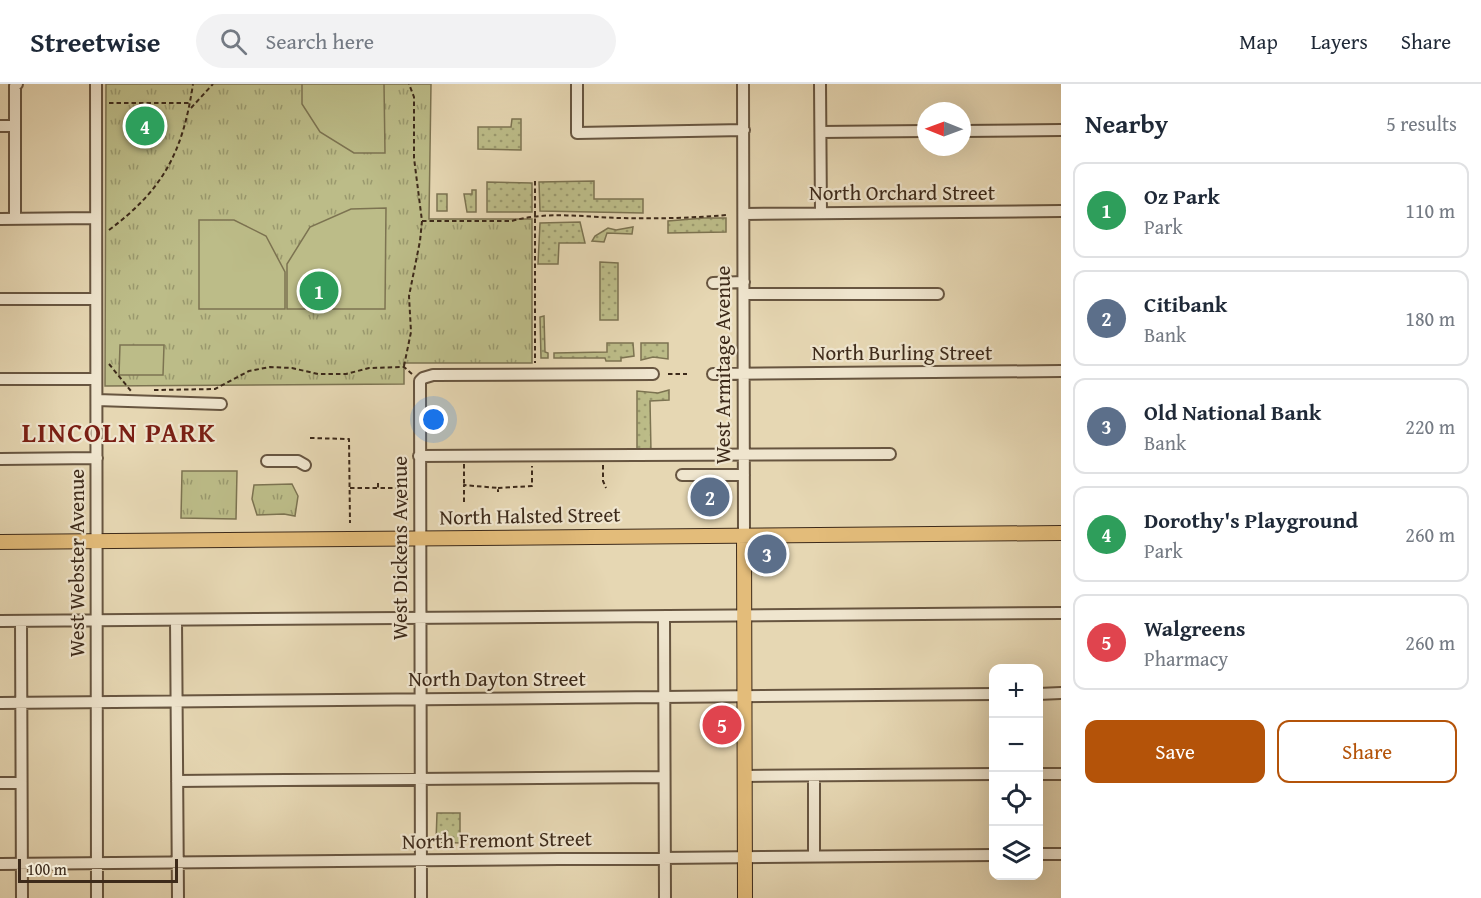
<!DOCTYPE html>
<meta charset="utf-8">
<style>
body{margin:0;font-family:"Gentium Book Plus",serif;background:#f2f2f3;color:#1f2937}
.controls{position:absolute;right:18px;bottom:18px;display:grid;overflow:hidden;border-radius:12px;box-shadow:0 6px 24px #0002}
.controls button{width:54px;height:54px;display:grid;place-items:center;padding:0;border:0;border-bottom:2px solid #e0e1e3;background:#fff;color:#1f2937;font:30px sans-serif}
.compass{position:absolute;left:917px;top:18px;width:54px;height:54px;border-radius:50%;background:#fff;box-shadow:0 6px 24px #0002;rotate:271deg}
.scale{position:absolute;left:18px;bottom:15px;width:160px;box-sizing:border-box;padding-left:6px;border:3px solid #3d2a1a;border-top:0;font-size:16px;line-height:21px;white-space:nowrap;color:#3d2a1a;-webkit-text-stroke:4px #efe5ce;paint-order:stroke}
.you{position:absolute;left:434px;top:336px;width:21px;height:21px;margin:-15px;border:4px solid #fff;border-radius:50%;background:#1a73e8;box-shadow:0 0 0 9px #1a73e833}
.badge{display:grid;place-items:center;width:39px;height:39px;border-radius:50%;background:#b45309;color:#fff;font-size:20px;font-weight:700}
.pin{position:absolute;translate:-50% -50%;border:3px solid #fff;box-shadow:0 2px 6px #0006}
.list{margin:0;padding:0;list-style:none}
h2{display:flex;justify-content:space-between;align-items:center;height:78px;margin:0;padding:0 24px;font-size:26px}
h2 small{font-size:20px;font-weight:400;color:#747a83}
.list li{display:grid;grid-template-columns:39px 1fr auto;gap:18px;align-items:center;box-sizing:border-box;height:96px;margin:0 12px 12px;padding:0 12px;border:2px solid #e0e1e3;border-radius:12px}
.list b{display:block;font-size:22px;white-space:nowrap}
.list p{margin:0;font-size:20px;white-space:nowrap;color:#747a83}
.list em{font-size:20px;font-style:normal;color:#747a83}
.actions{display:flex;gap:12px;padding:18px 24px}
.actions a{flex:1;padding:14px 0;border:2px solid #b45309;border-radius:12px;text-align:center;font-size:21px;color:#b45309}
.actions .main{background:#b45309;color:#fff}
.icon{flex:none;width:33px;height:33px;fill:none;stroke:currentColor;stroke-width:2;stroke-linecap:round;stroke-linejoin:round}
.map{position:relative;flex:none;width:1061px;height:814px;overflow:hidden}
header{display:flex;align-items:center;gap:36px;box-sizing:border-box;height:84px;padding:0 30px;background:#fff;border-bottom:2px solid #e0e1e3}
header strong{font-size:28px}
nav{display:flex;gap:33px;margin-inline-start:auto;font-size:21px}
.search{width:420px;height:54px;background:#f2f2f3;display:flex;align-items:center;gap:15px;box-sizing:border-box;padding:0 21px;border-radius:33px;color:#747a83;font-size:22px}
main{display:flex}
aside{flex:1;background:#fff}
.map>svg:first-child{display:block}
.grass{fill:url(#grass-dots);stroke:#7c7351;stroke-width:1.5}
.park{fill:url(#park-tufts);stroke:#7c7351;stroke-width:1.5}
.pitch{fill:#bcbc88;stroke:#7c7351;stroke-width:1.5}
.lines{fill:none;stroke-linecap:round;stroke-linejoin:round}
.minor-casing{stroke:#675540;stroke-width:14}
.major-casing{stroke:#3d2a1a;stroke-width:16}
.path{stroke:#3d2a1a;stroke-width:2;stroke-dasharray:4.5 3;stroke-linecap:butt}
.minor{stroke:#efe5ce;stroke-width:10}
.major{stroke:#e3bc7a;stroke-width:14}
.labels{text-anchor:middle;stroke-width:4.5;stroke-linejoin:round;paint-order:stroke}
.street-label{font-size:21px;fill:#3d2a1a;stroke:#efe5ce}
.district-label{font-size:27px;font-weight:bold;letter-spacing:1.5px;fill:#7a1f14;stroke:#efe5ce}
</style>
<header>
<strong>Streetwise</strong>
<div class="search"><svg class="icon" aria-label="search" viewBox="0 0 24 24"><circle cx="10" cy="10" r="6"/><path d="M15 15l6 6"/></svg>Search here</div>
<nav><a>Map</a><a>Layers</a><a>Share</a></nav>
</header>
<main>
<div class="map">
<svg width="1061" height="814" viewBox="0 0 1061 814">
<defs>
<pattern id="grass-dots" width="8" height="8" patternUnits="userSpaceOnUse" patternTransform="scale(1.5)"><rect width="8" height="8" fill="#bcbc88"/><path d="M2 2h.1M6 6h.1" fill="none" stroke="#9a996e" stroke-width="1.8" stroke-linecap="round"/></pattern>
<pattern id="park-tufts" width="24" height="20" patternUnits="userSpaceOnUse" patternTransform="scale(1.5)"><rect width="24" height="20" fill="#bcbc88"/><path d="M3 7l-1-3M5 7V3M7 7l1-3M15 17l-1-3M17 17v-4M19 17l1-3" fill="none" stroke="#9a996e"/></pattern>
</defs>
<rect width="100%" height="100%" fill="#e6d7b3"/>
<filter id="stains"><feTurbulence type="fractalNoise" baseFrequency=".00333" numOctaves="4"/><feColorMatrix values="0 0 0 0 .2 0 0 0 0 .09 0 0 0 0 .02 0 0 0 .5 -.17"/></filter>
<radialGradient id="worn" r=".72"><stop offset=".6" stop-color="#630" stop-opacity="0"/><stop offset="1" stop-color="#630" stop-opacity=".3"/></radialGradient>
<path class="grass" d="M512,35H521V66L478,65V43H511Z
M594,97V115H643V129L540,127L539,98Z
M487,98L532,99V128H487Z
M472,106H476V128H467L464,110H472Z
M437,110H447V127H437Z
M704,134H726V148L668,149V137Z
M580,138L585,159H559L558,180H538L540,139Z
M633,143L632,150L607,149L604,158L592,157L595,152L608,144L616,146Z
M600,178L618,179V236H600Z
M544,232L545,268L548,269V274H541L540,233Z
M607,259H633L634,272L621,274V277H606L605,274H554V269L607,268Z
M641,259H668V275L653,273L641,276Z
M669,306V316L650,317L651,368H637V307L658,309Z
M437,729H460V759L436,758Z"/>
<path class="park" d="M106,0H431L429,135H532V279H404V300L105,302Z
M182,387H237L236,435L181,434Z
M292,400L298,412L295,432L284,430L257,431L252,415L254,401Z"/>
<path class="pitch" d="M302,0H384L385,69H354L320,48L302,20Z
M386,124L385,225H287V180L310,143L351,125Z
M199,136H234L266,152L285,188V225H199Z
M120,261H164L163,291H119Z"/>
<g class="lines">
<g class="minor-casing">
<path id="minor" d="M96,0L97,814
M577,0V49L744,46
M743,0L744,452
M820,0L821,129
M0,42H15
M962,47L1061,46
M821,48L926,47
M744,130L1061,127
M15,134V2L17,0
M0,135L96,134
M713,199L744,198
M744,210H938
M0,215H96
M713,290L1061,287
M0,295H96
M97,316L221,320
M419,372L890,370
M0,375L97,374
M267,377H298L305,381
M682,391H744
M664,533L665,814
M176,536L178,814
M0,537L1061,529
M21,537L22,814
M1038,610L1061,609
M0,619L994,610
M1038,690H1061
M745,692L994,690
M177,697L664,693
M0,699H21
M1038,770H1061
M814,772V692
M0,780L994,771
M421,814L420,297L423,294L433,291L653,290"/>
</g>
<g class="major-casing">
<path id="major" d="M744,452L745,814
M0,458L1061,449"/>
</g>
<path class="path" d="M109,19H190
M191,24L213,0
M535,97V279
M422,137H512C546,127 585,133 619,134C655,135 692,134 727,131
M109,146C164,105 183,67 193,0
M109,280L131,307
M404,282L411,248L409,212L420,157L422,137L414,74V13L409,0
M668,290H687
M154,306L215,305L249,287L270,283L292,284L318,290H346L369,284L404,283L412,290
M310,354L349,355L350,439
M464,380V401
M603,381V397L606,404
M378,399V404H397L402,415H408
M350,404H377
M498,404L532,402V382
M464,418V401L498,404V408"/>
<use href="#minor" class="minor"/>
<use href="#major" class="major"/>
</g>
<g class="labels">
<g class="street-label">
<text x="902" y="116">North Orchard Street</text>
<text x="902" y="276">North Burling Street</text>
<text transform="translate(723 281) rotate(-90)" y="7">West Armitage Avenue</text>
<text transform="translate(530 432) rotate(-1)" y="7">North Halsted Street</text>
<text transform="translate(400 464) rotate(-90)" y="7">West Dickens Avenue</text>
<text transform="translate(77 479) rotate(-90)" y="7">West Webster Avenue</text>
<text x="497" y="602">North Dayton Street</text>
<text transform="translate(497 756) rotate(-1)" y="7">North Fremont Street</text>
</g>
<g class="district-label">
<text x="119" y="358">LINCOLN PARK</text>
</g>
</g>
<rect width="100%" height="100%" filter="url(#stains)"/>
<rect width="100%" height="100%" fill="url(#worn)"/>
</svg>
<div class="controls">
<button>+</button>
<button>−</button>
<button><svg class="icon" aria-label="locate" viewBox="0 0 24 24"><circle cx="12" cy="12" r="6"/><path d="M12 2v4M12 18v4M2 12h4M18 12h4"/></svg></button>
<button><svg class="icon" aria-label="layers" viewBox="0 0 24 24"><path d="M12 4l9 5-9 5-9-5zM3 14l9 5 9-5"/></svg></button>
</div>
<svg class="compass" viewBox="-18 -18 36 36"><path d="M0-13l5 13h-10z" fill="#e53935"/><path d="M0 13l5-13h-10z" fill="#747a83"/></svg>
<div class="scale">100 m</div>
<div class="you"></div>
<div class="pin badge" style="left:319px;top:207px;background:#2e9e5b">1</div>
<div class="pin badge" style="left:710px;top:413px;background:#5c6f8a">2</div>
<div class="pin badge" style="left:767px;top:470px;background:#5c6f8a">3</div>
<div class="pin badge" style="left:145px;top:42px;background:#2e9e5b">4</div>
<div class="pin badge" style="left:722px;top:641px;background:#e0444e">5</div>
</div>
<aside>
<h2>Nearby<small>5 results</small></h2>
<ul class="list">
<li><span class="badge" style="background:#2e9e5b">1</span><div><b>Oz Park</b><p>Park</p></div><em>110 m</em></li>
<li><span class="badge" style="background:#5c6f8a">2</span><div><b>Citibank</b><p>Bank</p></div><em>180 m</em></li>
<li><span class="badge" style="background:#5c6f8a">3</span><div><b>Old National Bank</b><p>Bank</p></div><em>220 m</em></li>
<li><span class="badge" style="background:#2e9e5b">4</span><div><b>Dorothy's Playground</b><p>Park</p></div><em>260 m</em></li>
<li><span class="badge" style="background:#e0444e">5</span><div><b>Walgreens</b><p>Pharmacy</p></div><em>260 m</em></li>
</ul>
<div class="actions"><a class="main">Save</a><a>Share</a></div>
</aside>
</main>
